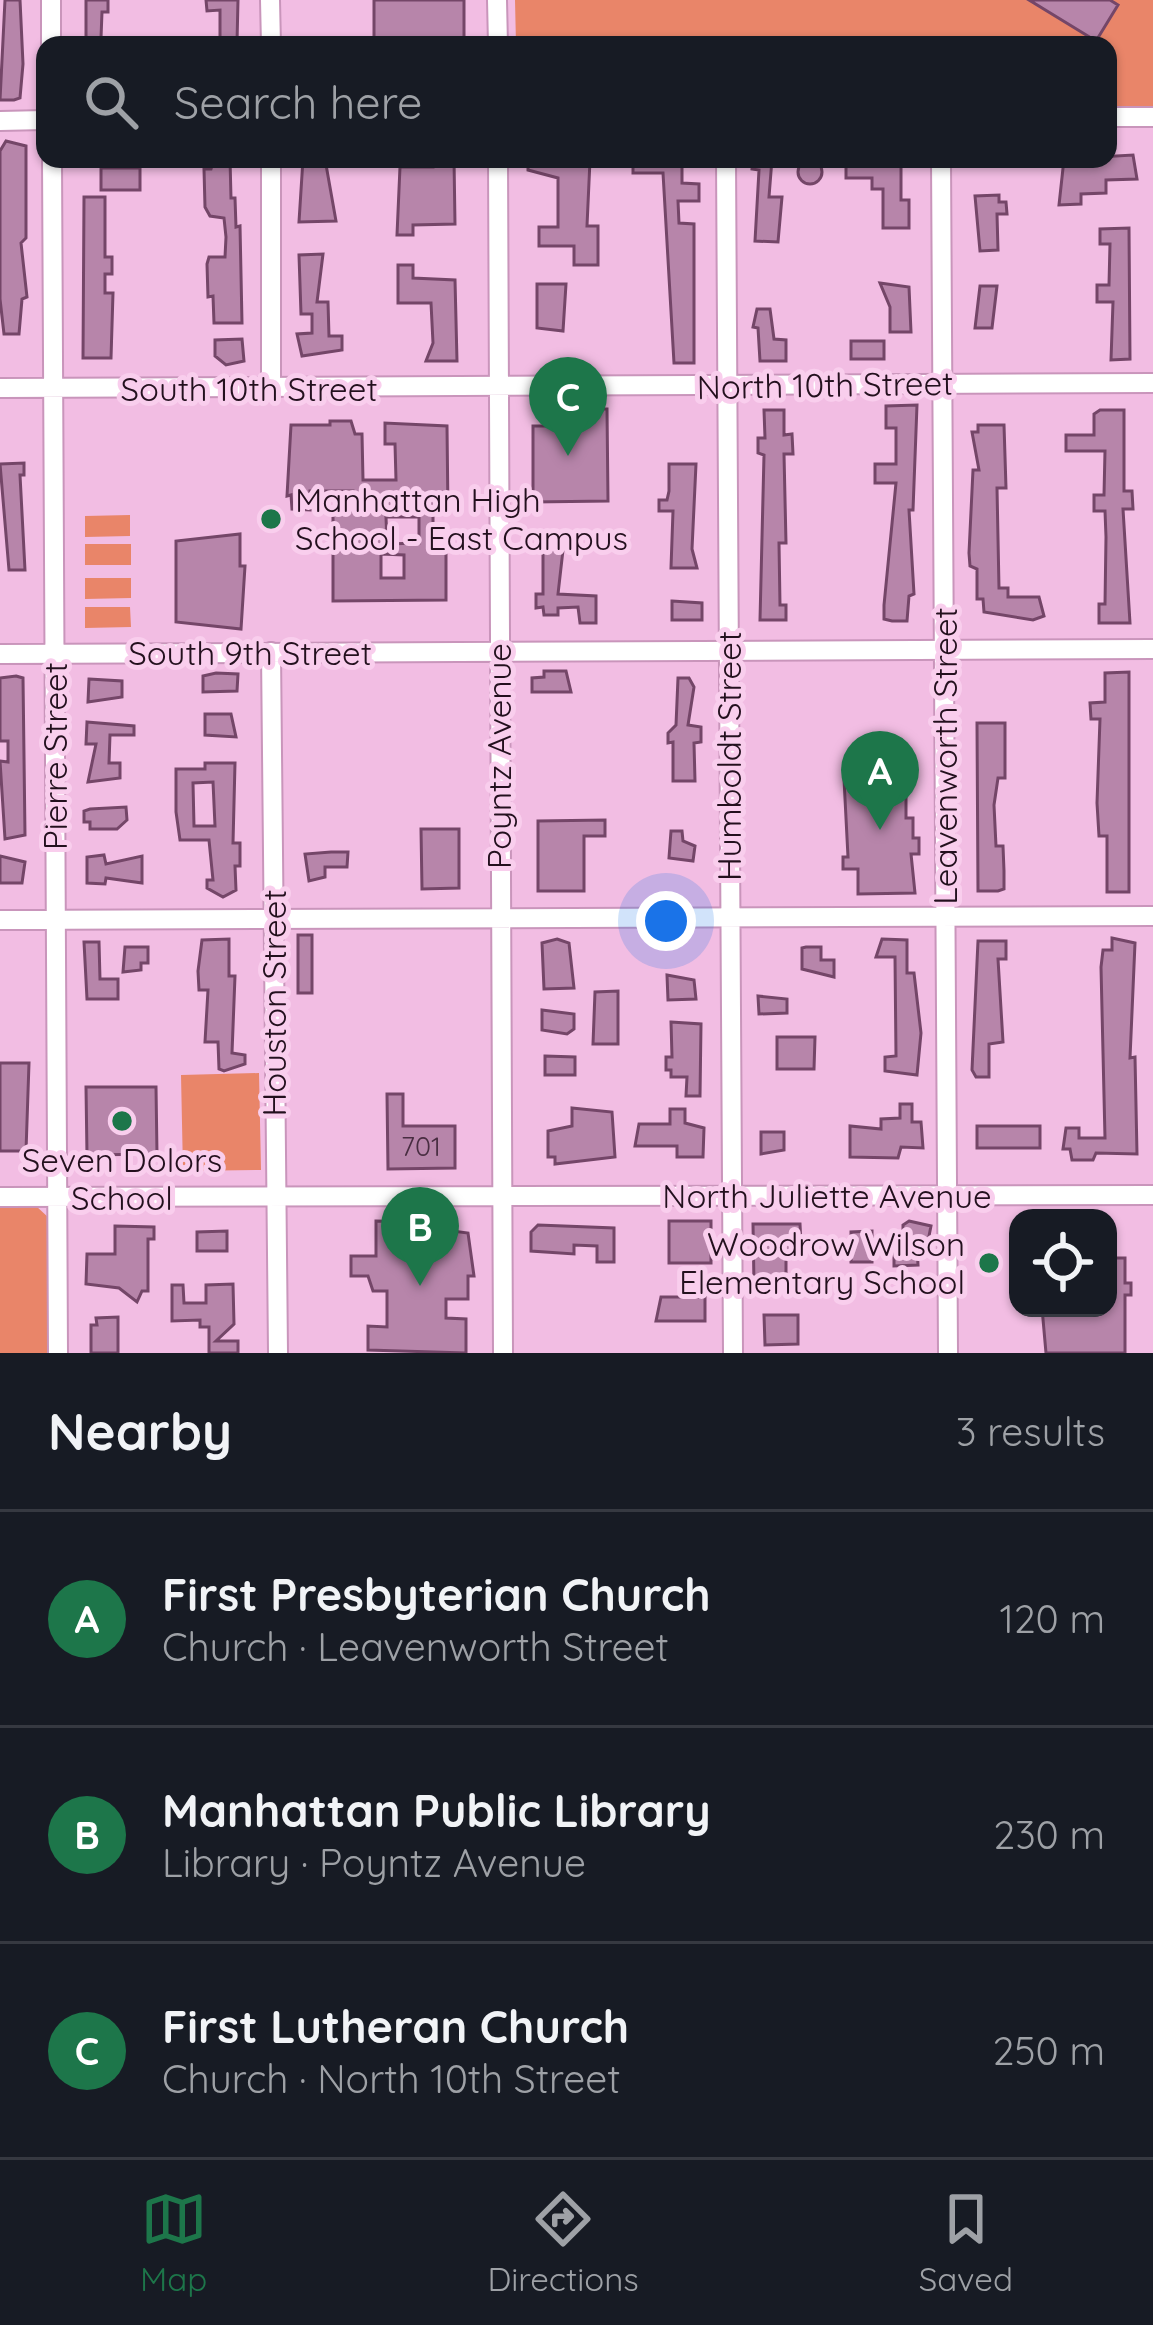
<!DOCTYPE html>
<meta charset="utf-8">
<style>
body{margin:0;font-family:Quicksand,sans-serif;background:#20242c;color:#f1f3f6}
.controls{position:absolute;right:36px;bottom:36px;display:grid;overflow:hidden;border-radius:24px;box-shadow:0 3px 9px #0004}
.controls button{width:108px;height:108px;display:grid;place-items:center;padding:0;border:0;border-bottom:3px solid #363941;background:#171b24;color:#f1f3f6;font:60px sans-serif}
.you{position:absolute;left:666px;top:921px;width:42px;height:42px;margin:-30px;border:9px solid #fff;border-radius:50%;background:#1a73e8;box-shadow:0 0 0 18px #1a73e833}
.badge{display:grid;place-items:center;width:78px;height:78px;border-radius:50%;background:#1d764a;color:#fff;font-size:39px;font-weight:700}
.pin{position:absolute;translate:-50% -99px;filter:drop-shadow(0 3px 6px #0008)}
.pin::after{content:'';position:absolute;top:63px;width:42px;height:36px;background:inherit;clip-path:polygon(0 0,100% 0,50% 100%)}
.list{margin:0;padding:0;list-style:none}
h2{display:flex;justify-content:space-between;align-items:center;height:156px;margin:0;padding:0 48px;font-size:51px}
h2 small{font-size:39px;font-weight:400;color:#9ea1a6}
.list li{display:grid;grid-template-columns:78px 1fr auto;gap:36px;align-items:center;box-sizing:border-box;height:216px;padding:0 48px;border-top:3px solid #363941}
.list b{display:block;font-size:45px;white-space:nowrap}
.list p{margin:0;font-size:39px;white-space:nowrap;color:#9ea1a6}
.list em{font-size:39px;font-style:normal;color:#9ea1a6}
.icon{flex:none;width:66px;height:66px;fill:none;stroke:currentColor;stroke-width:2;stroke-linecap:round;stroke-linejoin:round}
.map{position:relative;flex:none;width:1153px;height:1353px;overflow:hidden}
.search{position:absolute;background:#171b24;box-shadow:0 3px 9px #0004;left:36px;right:36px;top:36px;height:132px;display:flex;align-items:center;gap:30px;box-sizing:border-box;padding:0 42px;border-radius:24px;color:#9ea1a6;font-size:45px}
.sheet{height:804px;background:#171b24}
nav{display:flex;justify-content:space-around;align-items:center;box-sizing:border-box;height:168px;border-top:3px solid #363941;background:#171b24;font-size:33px;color:#9ea1a6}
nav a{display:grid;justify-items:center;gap:6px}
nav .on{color:#1d764a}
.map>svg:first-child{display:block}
.green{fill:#e98569}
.building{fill:#b785aa;stroke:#744668;stroke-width:3;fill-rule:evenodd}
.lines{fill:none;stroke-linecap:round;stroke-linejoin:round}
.minor-casing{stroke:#c995bb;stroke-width:22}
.minor{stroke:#fff;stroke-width:18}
.poi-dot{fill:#1d764a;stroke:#f9ceed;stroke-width:4.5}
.labels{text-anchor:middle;stroke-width:10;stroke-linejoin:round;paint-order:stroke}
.number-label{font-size:27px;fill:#482d41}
.street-label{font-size:33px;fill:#23101e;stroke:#f9ceed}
.poi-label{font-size:33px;fill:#23101e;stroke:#f9ceed;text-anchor:start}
</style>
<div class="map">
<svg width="1153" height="1353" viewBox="0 0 1153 1353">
<rect width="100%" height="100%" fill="#f2bde3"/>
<path class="green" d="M515,0H1153V109H1108V45H516Z
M130,515V536L85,537V516Z
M85,544H131V565H85Z
M85,578H131V598L85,599Z
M85,607H130L131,627L85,628Z
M259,1073L261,1170L183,1171L181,1075Z
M0,1206H36L49,1218L50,1353H0Z"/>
<path class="building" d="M5,0H20L23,64L20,98L14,100H0Z
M86,0H108V12H102L101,38H86Z
M206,0H238L237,43H220V10L207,11Z
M374,0H464V45H374Z
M1029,0H1110L1118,5L1096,41Z
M6,141L26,146V238L21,243L27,297L22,299L19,334H4L0,299V151Z
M1133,155L1137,179L1106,180V193L1081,194V204L1059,205L1064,159Z
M214,159H230L231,198H235L236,227L240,226L242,323H214L213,296L208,297L207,264L209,257H225L226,237L224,218L210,216L205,207L204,169H211Z
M303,159H325L336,221L299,222Z
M433,159H454L455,224L413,225V235H397L400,167H433Z
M528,159L590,160L587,226H598V265H574V246H539V227H558V178L528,170Z
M633,159H682V183L699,184V201H678L679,223L694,224V363H674L663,173H633Z
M753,159H772L769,197H782L778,242L755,241L759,170L752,169Z
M901,159V200H909V228H883V189H872V178H846V160Z
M798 172a12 12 0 1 1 24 0a12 12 0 1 1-24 0Z
M101,168H140V190H101Z
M999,195V202H1006L1007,214H997L998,250L980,251L975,196Z
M84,197H105V257H112V274H105V293H113L111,358H83Z
M1129,228L1130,359L1111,360L1113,302H1097V285H1109L1110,244H1100V229Z
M323,254L317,302H328L329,336H342V350L302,356L297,334L312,333V314H301L299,255Z
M398,265H413V278L455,280L457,361H426L433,343L431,303H398Z
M880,283L909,287L911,332H890V307Z
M537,284H566L563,331L537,328Z
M980,286H997L992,328H975Z
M757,309H770L774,339L786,340V361H760L758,328L753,327Z
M242,339L244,361L226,365L215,356V340Z
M851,341H884V359H851Z
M917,405L913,510H909L914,594L909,596L907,621H892L884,619V605L896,483H875V464H896V428H886V406Z
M582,409H607L608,501L533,502V426H582Z
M764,410H784V435L792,434L793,454H784L786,543H779L780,605H786V620H760L764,455L758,453V438H765Z
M1100,410H1124V491H1132L1133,509H1123L1130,623H1099V604H1105L1106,537L1105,511H1094V495H1104L1105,451H1066V435H1094V414Z
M330,421H351L355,434H362L363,480H396L395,444H385V423L447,426L448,513H433V544H446V600L333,601V511H354L353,491H310V510L292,509L291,495L287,496L291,425H330ZM386,517H419V543L387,544ZM381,554L404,555V578H381Z
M978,425H1004L1006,488H997L999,588H1008V597H1039L1044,616L1033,620L984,612L983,599H977V569L970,566L969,553L973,470H979L972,432H978Z
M24,463V475H20L25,570H9L0,464Z
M669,464H696L692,549L697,568H671L673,511H659V500H667L669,491Z
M240,534V566H245L241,629L176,622V541Z
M543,550H563L558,594L596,596V623H580L578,607L558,608V615H544L543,607L536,608V594H543Z
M672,601L702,603V620H672Z
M544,671H566L571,692H532V678L544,677Z
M1129,672V892H1107V836H1099L1097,803L1100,719H1091L1090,703L1105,702V673Z
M216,673L238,674L237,691L203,692V676Z
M16,676L23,678L25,835L5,839L0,761L8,762V741H0V678Z
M678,678H689L694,687L688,725L701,727V742L694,743L695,781H673V742L668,743V733L676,725Z
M89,679L122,681V697L88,702Z
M205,714H231L236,737L205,735Z
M87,722L134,726V735H110L109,763H120V778L88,782L96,744H86Z
M977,723H1005V778H998L994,805L996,846H1003L1004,871V889L998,891H978Z
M205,763H235L233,843H240V866H235L236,890L223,897L207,888V880H213L209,840H180L176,812V769H205ZM213,782L215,826H194L193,783Z
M844,779H899V786L906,785V818H913V838H919V854H911L915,893L858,894V869H843V857H848Z
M126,807L127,820L117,829H90V822H84V811L90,809Z
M605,820V836H584V891H538V821Z
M421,829H459V888L422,889Z
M671,831H682L683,841L695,846L693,861L669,858Z
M331,852H348L347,867H325V877L309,881L305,854Z
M104,855L106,864L142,856V883L106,878L105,884L87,883V857Z
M0,856L25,862L22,883H0Z
M298,935H312V993H298Z
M1112,938L1135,943L1130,1058L1135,1057L1137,1154L1096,1153L1093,1160H1072L1070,1149H1063L1066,1128H1079V1138H1105L1101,967L1103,950H1112Z
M229,939V976H235L232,1053L245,1055V1064L224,1071L219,1069L218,1042H205L208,990H199L198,971L202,940Z
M557,939L569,943L574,988L544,989L542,943Z
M882,939L907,940V973H914L921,1033L917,1075L885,1071V1057L896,1056L895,957H876Z
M978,941H1006V959H998L1003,1042L989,1044V1077H976L972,1070Z
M84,942H99L100,979H118V999H87Z
M125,947H148V963H141V970L123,972Z
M806,947H821V960H834V977L802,969V948Z
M667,975L694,980L696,999L668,1000Z
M618,991V1044H593L595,992Z
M758,996L787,999V1013L759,1014Z
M542,1010L574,1014V1029L567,1034L542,1030Z
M671,1022L701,1024L700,1096H686L687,1077H671V1070H666V1057H672Z
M777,1037H815L814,1069H777Z
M545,1056L575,1057V1075H545Z
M0,1063H29L26,1151H0Z
M86,1087H156L157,1154L87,1155Z
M387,1094H403V1126H455V1168L388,1169Z
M900,1104H912V1122H921L923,1148L901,1147L898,1158L850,1157V1126L881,1129V1119L900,1118Z
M572,1108L612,1112L615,1157L555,1164V1157H548V1131L572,1126Z
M670,1109H685V1123L704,1128L703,1157H677V1146H635L639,1124H670Z
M977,1126H1040V1148H977Z
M761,1132H784V1150L761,1154Z
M376,1221L415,1222V1226L468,1233L474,1276H468V1299H446V1318L466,1319V1353L368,1350V1326L387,1327V1291H373L368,1276H351V1256H376Z
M669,1221H711V1263H669Z
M909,1221L931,1226L927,1246H917L918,1265L894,1266V1248H903V1225Z
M753,1224H800L801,1245L786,1255V1284L754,1285Z
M538,1225L614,1228V1262H597V1246L574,1245V1254L531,1251V1232Z
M115,1226L154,1227V1239H148V1291H142L137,1302L119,1288L86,1284L87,1254H115Z
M227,1231V1251H197V1232Z
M872,1231V1262H851V1232Z
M1108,1258H1125V1283H1131V1295H1125V1353H1046L1042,1308H1108Z
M233,1284L234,1324L216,1341H238V1353H209V1327H200V1320L172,1321V1285H183L184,1303H206V1285Z
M661,1297H705V1321H656Z
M764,1315H798V1344L765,1345Z
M118,1317V1353H91V1325H97L96,1318Z"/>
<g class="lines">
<g class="minor-casing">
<path id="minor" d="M51,0V45
M270,0L271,45
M497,0L498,45
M1108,117H1153
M0,121L45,120
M52,159L58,1353
M271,159V388
M498,159L503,1353
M726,159L733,1353
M941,159L948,1353
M0,388L1153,383
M271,652L278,1353
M0,654L1153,649
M0,920L1153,916
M0,1197L1153,1195"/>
</g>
<use href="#minor" class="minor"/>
</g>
<g class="poi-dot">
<circle cx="271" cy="519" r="12"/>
<circle cx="122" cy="1121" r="12"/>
<circle cx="989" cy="1263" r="12"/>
</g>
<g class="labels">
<g class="number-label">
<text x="421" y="1156">701</text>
</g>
<g class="street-label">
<text transform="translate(825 385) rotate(-1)" y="12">North 10th Street</text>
<text x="249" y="401">South 10th Street</text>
<text x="250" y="665">South 9th Street</text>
<text transform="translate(55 756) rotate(-90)" y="12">Pierre Street</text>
<text transform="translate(499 756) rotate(-90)" y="12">Poyntz Avenue</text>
<text transform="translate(729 756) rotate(-90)" y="12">Humboldt Street</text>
<text transform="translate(945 756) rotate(-90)" y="12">Leavenworth Street</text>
<text transform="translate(274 1003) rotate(-90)" y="12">Houston Street</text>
<text x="827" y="1208">North Juliette Avenue</text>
</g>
<g class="poi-label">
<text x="295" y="512">Manhattan High<tspan x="295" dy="38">School - East Campus</tspan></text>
<text x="122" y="1172" text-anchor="middle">Seven Dolors<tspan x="122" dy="38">School</tspan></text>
<text x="965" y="1256" text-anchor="end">Woodrow Wilson<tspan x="965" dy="38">Elementary School</tspan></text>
</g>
</g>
</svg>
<div class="controls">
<button><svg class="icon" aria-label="locate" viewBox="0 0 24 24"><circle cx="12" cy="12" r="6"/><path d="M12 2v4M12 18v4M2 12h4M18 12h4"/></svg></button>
</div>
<div class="you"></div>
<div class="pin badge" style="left:880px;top:830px">A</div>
<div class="pin badge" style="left:420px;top:1286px">B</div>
<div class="pin badge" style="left:568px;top:456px">C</div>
<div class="search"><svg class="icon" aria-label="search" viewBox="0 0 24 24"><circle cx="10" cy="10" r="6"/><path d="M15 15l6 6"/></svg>Search here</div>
</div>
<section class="sheet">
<h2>Nearby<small>3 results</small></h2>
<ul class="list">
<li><span class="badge">A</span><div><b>First Presbyterian Church</b><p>Church · Leavenworth Street</p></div><em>120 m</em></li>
<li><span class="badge">B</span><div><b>Manhattan Public Library</b><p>Library · Poyntz Avenue</p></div><em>230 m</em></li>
<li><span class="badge">C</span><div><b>First Lutheran Church</b><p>Church · North 10th Street</p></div><em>250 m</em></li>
</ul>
</section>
<nav>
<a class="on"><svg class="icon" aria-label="map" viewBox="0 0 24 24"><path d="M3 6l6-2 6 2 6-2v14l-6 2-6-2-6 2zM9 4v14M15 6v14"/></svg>Map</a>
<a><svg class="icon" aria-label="directions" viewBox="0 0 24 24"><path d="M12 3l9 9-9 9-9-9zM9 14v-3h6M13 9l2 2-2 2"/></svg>Directions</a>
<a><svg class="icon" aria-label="saved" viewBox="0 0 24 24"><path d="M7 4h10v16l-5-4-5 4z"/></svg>Saved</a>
</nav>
